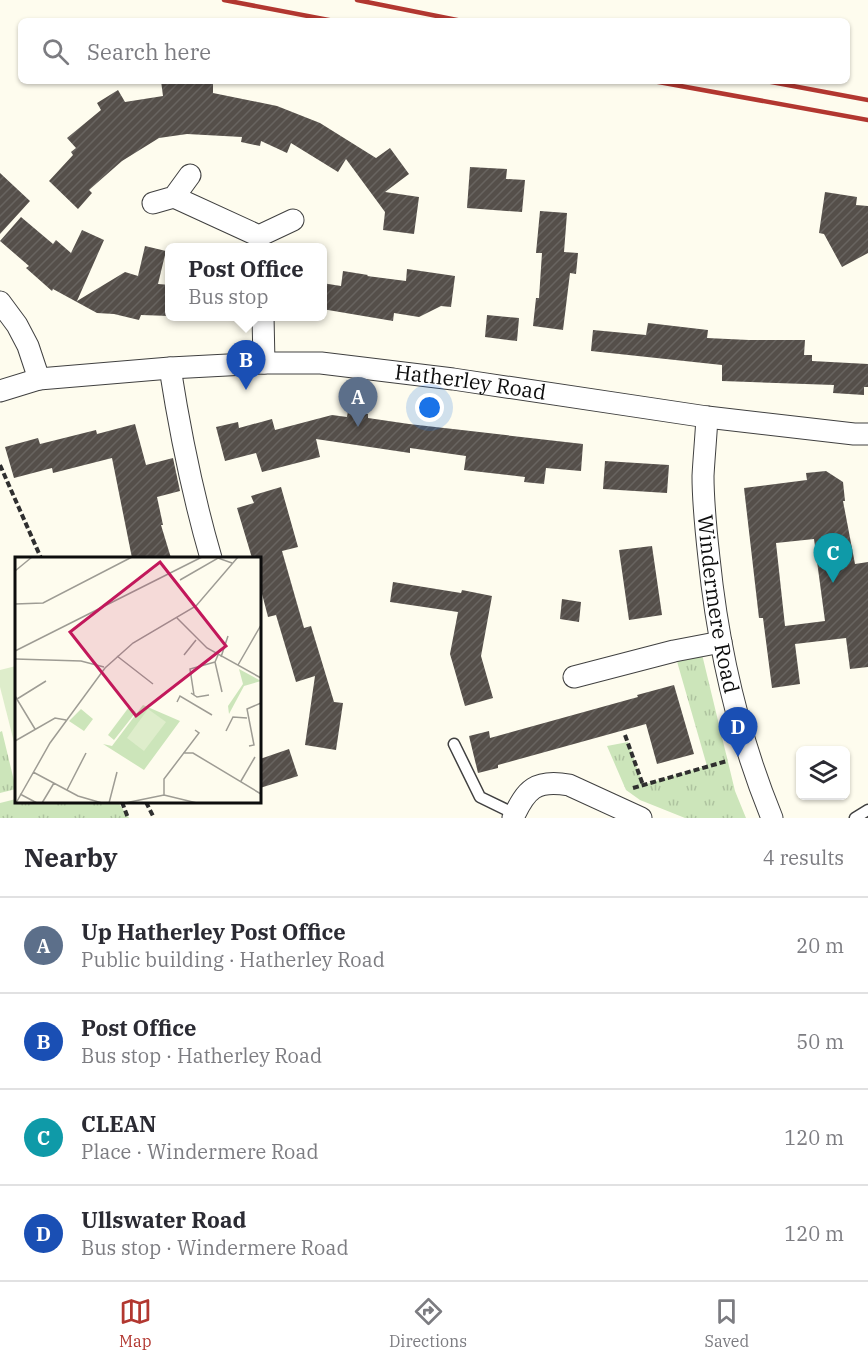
<!DOCTYPE html>
<meta charset="utf-8">
<style>
body{margin:0;font-family:"IBM Plex Serif",serif;background:#f7f7f7;color:#2b2b33}
.controls{position:absolute;right:18px;bottom:18px;display:grid;overflow:hidden;border-radius:9px;box-shadow:0 2px 4px #0004}
.controls button{width:54px;height:54px;display:grid;place-items:center;padding:0;border:0;border-bottom:2px solid #e1e1e2;background:#fff;color:#2b2b33;font:30px sans-serif}
.you{position:absolute;left:430px;top:408px;width:21px;height:21px;margin:-15px;border:4px solid #fff;border-radius:50%;background:#1a73e8;box-shadow:0 0 0 9px #1a73e833}
.badge{display:grid;place-items:center;width:39px;height:39px;border-radius:50%;background:#b23730;color:#fff;font-size:20px;font-weight:700}
.pin{position:absolute;translate:-50% -50px;filter:drop-shadow(0 2px 3px #0008)}
.pin::after{content:'';position:absolute;top:32px;width:21px;height:18px;background:inherit;clip-path:polygon(0 0,100% 0,50% 100%)}
.popup{position:absolute;left:165px;top:243px;width:162px;height:78px;box-sizing:border-box;display:grid;place-content:center;border-radius:9px;background:#fff;filter:drop-shadow(0 2px 4px #0005);font-size:20px;white-space:nowrap;color:#7c7c81}
.popup b{font-size:22px;color:#2b2b33}
.popup::after{content:'';position:absolute;left:50%;top:100%;margin-left:-12px;border:12px solid transparent;border-top-color:#fff}
.list{margin:0;padding:0;list-style:none}
h2{display:flex;justify-content:space-between;align-items:center;height:78px;margin:0;padding:0 24px;font-size:26px}
h2 small{font-size:20px;font-weight:400;color:#7c7c81}
.list li{display:grid;grid-template-columns:39px 1fr auto;gap:18px;align-items:center;box-sizing:border-box;height:96px;padding:0 24px;border-top:2px solid #e1e1e2}
.list b{display:block;font-size:22px;white-space:nowrap}
.list p{margin:0;font-size:20px;white-space:nowrap;color:#7c7c81}
.list em{font-size:20px;font-style:normal;color:#7c7c81}
.icon{flex:none;width:33px;height:33px;fill:none;stroke:currentColor;stroke-width:2;stroke-linecap:round;stroke-linejoin:round}
.map{position:relative;flex:none;width:868px;height:818px;overflow:hidden}
.search{position:absolute;background:#fff;box-shadow:0 2px 4px #0004;left:18px;right:18px;top:18px;height:66px;display:flex;align-items:center;gap:15px;box-sizing:border-box;padding:0 21px;border-radius:9px;color:#7c7c81;font-size:22px}
.sheet{height:462px;background:#fff}
nav{display:flex;justify-content:space-around;align-items:center;box-sizing:border-box;height:84px;border-top:2px solid #e1e1e2;background:#fff;font-size:16px;color:#7c7c81}
nav a{display:grid;justify-items:center;gap:3px}
nav .on{color:#b23730}
.map>svg:first-child{display:block}
.grass{fill:url(#grass-tufts)}
.pitch{fill:#deedcb}
.building{fill:url(#building-hatch);fill-rule:evenodd}
.lines{fill:none;stroke-linecap:round;stroke-linejoin:round}
.service-casing{stroke:#404040;stroke-width:13}
.minor-casing{stroke:#404040;stroke-width:23}
.path{stroke:#2f2f2f;stroke-width:4;stroke-dasharray:6 3;stroke-linecap:butt}
.service{stroke:#fff;stroke-width:10}
.minor{stroke:#fff;stroke-width:21}
.rail{stroke:#b23730;stroke-width:4.5}
.labels{text-anchor:middle;stroke-width:6;stroke-linejoin:round;paint-order:stroke}
.street-label{font-size:21px;fill:#0d0d0d;stroke:#fff}
.inset-road{fill:none;stroke:#9e9c94;stroke-width:1.5}
.view{fill:#c2185b;fill-opacity:0.15;stroke:#c2185b;stroke-width:3}
.inset-edge{fill:none;stroke:#0d0d0d;stroke-width:3}
</style>
<div class="map">
<svg width="868" height="818" viewBox="0 0 868 818">
<defs>
<pattern id="grass-tufts" width="24" height="20" patternUnits="userSpaceOnUse" patternTransform="scale(1.5)"><rect width="24" height="20" fill="#cce5ba"/><path d="M3 7l-1-3M5 7V3M7 7l1-3M15 17l-1-3M17 17v-4M19 17l1-3" fill="none" stroke="#aec39f"/></pattern>
<pattern id="building-hatch" width="6" height="6" patternUnits="userSpaceOnUse" patternTransform="scale(1.5)"><rect width="6" height="6" fill="#554f4a"/><path d="M-1 1l2-2M0 6l6-6M5 7l2-2" fill="none" stroke="#686460"/></pattern>
</defs>
<rect width="100%" height="100%" fill="#fefcee"/>
<path class="grass" d="M700,646L735,791L746,818H685L640,800L626,790L607,746L628,742L643,785L707,766L674,651Z
M2,731L16,789L0,793V732Z
M16,799V802H118L129,818H0V803Z"/>
<path class="pitch" d="M16,666V750L0,687V670Z"/>
<path class="building" d="M161,81H213V93L277,106L320,123L376,158L390,148L409,174L385,192L419,197L414,234L383,230L385,212L346,159L338,172L291,143L287,153L261,141L260,146L241,142L242,137L187,134L159,138L122,161L89,190L92,193L78,209L49,181L73,155L71,152L76,148L67,138L101,110L97,103L118,90L125,102L163,96Z
M470,167L507,169L506,179L525,180L522,212L467,208Z
M0,173L30,201L0,234Z
M825,192L857,197L856,205L868,206V253L842,267L824,234L819,233Z
M540,211L567,213L564,252L578,253L576,274L570,273L563,330L533,326L536,298H539L542,253H536Z
M21,217L53,244L56,240L71,253L82,230L104,240L77,301L125,272L138,276L145,246L166,251L158,284L170,285V316L141,315L139,320L114,314L97,313L53,289L52,291L26,268L29,266L0,241Z
M407,269L455,276L451,307L441,306L419,317L394,313L393,321L322,309V283L341,286L343,271L368,275L367,276L406,281Z
M487,315L519,318L517,341L485,337Z
M648,323L708,330L707,338L749,340H805L804,355H812V361L868,364V387H864V395L833,393L834,385L722,381V365L591,351L593,330L646,335Z
M348,411L368,414V418L409,424L583,444L581,471L546,468L544,484L524,482L525,477L464,470L466,456L410,448V453L316,439L320,457L262,472L256,453L225,461L216,427L238,422L239,428L272,419L275,430L332,415L347,417Z
M135,424L146,465L173,458L180,491L157,497L163,525H161L171,558H132L112,458L53,473L52,468L14,478L5,447L38,438L40,444L96,430L97,434Z
M605,461L669,465L667,493L603,489Z
M826,471L843,482L845,501H843L855,564L868,562V667L850,669L846,638L795,644L800,684L772,688L763,618H759L744,488L807,480L806,473ZM814,539L825,621L785,626L776,543Z
M281,487L298,547L282,551L304,628L311,626L334,702L343,703L336,750L305,745L315,676L296,682L276,615L268,617L260,586V558H252L237,508L254,503L251,496Z
M652,546L662,615L629,620L619,550Z
M393,582L461,593L462,590L492,596L481,656L493,698L465,706L450,654L458,612L390,602Z
M562,599L581,602L579,622L560,619Z
M674,685L694,754L657,764L646,724L498,765V768L478,773L469,736L489,731L490,738L638,697L637,695Z
M289,749L298,776L260,788V759Z"/>
<g class="lines">
<g class="service-casing">
<path id="service" d="M454,744L480,797L515,814
M855,818L868,810"/>
</g>
<g class="minor-casing">
<g id="minor">
<path d="M174,197L259,236L293,220"/>
<path d="M153,203L174,197L190,175"/>
<path d="M0,302L17,325L28,346L39,379"/>
<path d="M263,316L264,363"/>
<path d="M170,368C180,432 193,496 211,558"/>
<path id="s1" d="M0,391L39,379L170,368L264,363H321L453,379L707,417L854,434H868"/>
<path id="s2" d="M707,417C706,437 704,457 703,476C703,503 706,531 709,558C718,647 738,735 772,818"/>
<path d="M574,677L674,651L721,642"/>
<path d="M513,818C526,789 536,779 569,785L641,818"/>
</g>
</g>
<path class="path" d="M0,465L41,558
M625,735L643,785
M633,788L727,761
M122,802L128,818
M146,802L154,818"/>
<use href="#service" class="service"/>
<use href="#minor" class="minor"/>
<path class="rail" d="M224,0L334,21
M357,0L462,21
M653,81L868,120
M766,81L868,100"/>
</g>
<g class="labels">
<g class="street-label">
<text dy="7" stroke="none"><textPath href="#s1" startOffset="474">Hatherley Road</textPath></text>
<text dy="7" stroke="none"><textPath href="#s2" startOffset="188">Windermere Road</textPath></text>
</g>
</g>
<g transform="translate(15 557)">
<rect width="246" height="246" fill="#fefcee"/>
<path d="M224,112L246,124L229,129L214,157L213,149L228,127ZM128,148L165,164L129,213L88,187L97,189ZM114,150L121,155L99,183L93,178ZM66,152L78,162L69,174L54,164Z" fill="#cce5ba"/>
<path d="M133,152L151,165L129,194L112,181Z" fill="#deedcb"/>
<path class="inset-road" d="M0,14L17,0M165,23L203,1L217,6M0,47L28,46L117,0M162,61L192,91L246,121M0,94L187,0M169,98L181,83M203,98L200,105L207,135M102,99L138,127M206,100L213,79M0,102L66,104L89,110M223,108L246,68M176,136L182,140L194,138M179,138L175,112L200,105M0,139L20,172M2,142L31,124M162,145L165,139L197,158M211,174L218,160L232,161M0,184L40,161L51,163M234,189L239,188L232,152L246,146M168,196H178L246,237M18,215L63,239L87,246M226,224L240,200M52,233L71,196M5,237L22,246M149,238V222L184,176L180,173M1,246L35,186L90,111L118,86L181,49L223,0M27,246L39,226M94,246L102,215M110,246L149,238L182,246"/>
<path class="view" d="M145,5L211,89L121,159L55,75Z"/>
<rect width="246" height="246" class="inset-edge"/>
</g>
</svg>
<div class="controls">
<button><svg class="icon" aria-label="layers" viewBox="0 0 24 24"><path d="M12 4l9 5-9 5-9-5zM3 14l9 5 9-5"/></svg></button>
</div>
<div class="you"></div>
<div class="pin badge" style="left:358px;top:427px;background:#5c6f8a">A</div>
<div class="pin badge" style="left:246px;top:390px;background:#1a4fb4">B</div>
<div class="popup"><b>Post Office</b>Bus stop</div>
<div class="pin badge" style="left:833px;top:583px;background:#0f9aa8">C</div>
<div class="pin badge" style="left:738px;top:757px;background:#1a4fb4">D</div>
<div class="search"><svg class="icon" aria-label="search" viewBox="0 0 24 24"><circle cx="10" cy="10" r="6"/><path d="M15 15l6 6"/></svg>Search here</div>
</div>
<section class="sheet">
<h2>Nearby<small>4 results</small></h2>
<ul class="list">
<li><span class="badge" style="background:#5c6f8a">A</span><div><b>Up Hatherley Post Office</b><p>Public building · Hatherley Road</p></div><em>20 m</em></li>
<li><span class="badge" style="background:#1a4fb4">B</span><div><b>Post Office</b><p>Bus stop · Hatherley Road</p></div><em>50 m</em></li>
<li><span class="badge" style="background:#0f9aa8">C</span><div><b>CLEAN</b><p>Place · Windermere Road</p></div><em>120 m</em></li>
<li><span class="badge" style="background:#1a4fb4">D</span><div><b>Ullswater Road</b><p>Bus stop · Windermere Road</p></div><em>120 m</em></li>
</ul>
</section>
<nav>
<a class="on"><svg class="icon" aria-label="map" viewBox="0 0 24 24"><path d="M3 6l6-2 6 2 6-2v14l-6 2-6-2-6 2zM9 4v14M15 6v14"/></svg>Map</a>
<a><svg class="icon" aria-label="directions" viewBox="0 0 24 24"><path d="M12 3l9 9-9 9-9-9zM9 14v-3h6M13 9l2 2-2 2"/></svg>Directions</a>
<a><svg class="icon" aria-label="saved" viewBox="0 0 24 24"><path d="M7 4h10v16l-5-4-5 4z"/></svg>Saved</a>
</nav>
